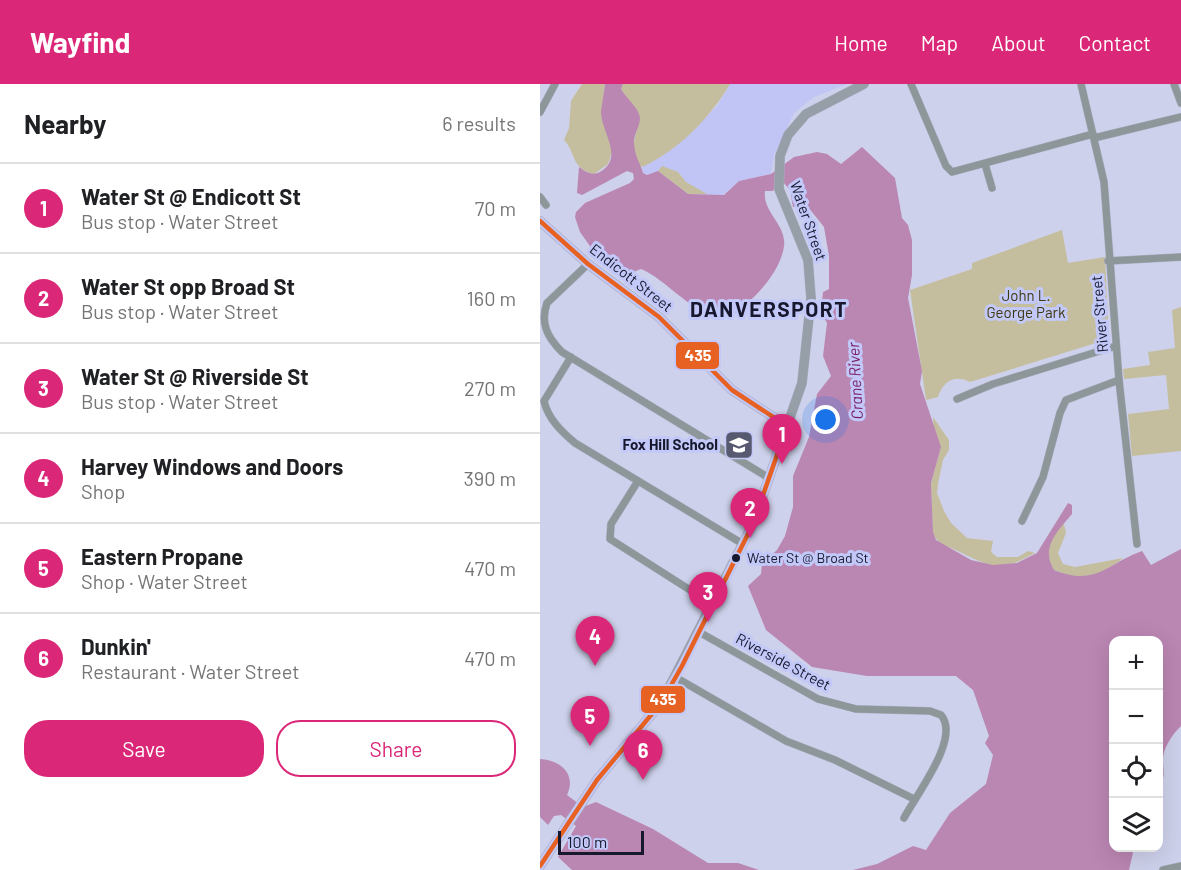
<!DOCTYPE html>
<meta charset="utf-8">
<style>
body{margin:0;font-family:Barlow,sans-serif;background:#f6f6f6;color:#202124}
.controls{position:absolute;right:18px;bottom:18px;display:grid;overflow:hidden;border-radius:12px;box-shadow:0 6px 24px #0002}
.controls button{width:54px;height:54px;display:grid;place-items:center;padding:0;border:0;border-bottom:2px solid #e0e0e0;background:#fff;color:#202124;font:30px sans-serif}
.scale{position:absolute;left:18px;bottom:15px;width:86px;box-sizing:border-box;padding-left:6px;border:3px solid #17182e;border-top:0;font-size:16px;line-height:21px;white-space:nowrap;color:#17182e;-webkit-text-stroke:4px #c2c8f7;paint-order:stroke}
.you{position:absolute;left:286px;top:336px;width:21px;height:21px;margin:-15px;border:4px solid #fff;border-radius:50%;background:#1a73e8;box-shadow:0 0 0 9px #1a73e833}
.badge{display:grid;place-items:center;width:39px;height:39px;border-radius:50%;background:#db2777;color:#fff;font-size:20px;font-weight:700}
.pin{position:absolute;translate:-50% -50px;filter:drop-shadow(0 2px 3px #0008)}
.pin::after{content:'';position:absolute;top:32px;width:21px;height:18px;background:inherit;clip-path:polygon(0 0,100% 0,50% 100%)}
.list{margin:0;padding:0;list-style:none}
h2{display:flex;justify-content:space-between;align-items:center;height:78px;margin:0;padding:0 24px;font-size:26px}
h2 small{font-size:20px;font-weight:400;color:#757577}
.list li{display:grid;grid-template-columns:39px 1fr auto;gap:18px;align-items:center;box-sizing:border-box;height:90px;padding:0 24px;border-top:2px solid #e0e0e0}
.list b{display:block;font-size:22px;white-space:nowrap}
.list p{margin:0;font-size:20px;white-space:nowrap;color:#757577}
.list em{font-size:20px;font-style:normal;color:#757577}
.actions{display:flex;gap:12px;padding:18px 24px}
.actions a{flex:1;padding:14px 0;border:2px solid #db2777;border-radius:24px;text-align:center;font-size:21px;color:#db2777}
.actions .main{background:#db2777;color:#fff}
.icon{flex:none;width:33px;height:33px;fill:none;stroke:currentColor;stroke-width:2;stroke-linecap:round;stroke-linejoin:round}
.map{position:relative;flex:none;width:641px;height:786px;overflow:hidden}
header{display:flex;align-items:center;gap:36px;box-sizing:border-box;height:84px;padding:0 30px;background:#db2777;color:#fff}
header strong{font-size:28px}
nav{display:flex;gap:33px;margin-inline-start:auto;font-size:21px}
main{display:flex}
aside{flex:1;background:#fff}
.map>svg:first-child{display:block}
.built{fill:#c0c5f5}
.green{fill:#c5be9e}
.water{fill:#ba86b2}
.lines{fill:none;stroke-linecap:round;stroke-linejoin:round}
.minor-casing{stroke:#acaec3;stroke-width:8}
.secondary-casing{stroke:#acaec3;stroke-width:10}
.minor{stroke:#8d9799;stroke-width:7}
.secondary{stroke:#969fa8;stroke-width:9}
.bus-1-casing{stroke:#c2c8f7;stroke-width:9}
.bus-1{stroke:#e76123;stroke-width:4.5}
.bus-dot{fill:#17182e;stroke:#c2c8f7;stroke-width:2}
.labels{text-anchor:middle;stroke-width:6;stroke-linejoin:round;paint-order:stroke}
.bus-label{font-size:14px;fill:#17182e;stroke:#c2c8f7;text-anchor:start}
.street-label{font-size:15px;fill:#17182e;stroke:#c2c8f7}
.park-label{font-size:15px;fill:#3e370f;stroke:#c2c8f7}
.poi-label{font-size:15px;font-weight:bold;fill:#17182e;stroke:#c2c8f7;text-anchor:end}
.water-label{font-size:16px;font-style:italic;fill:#791d62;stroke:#c2c8f7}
.district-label{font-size:21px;font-weight:bold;letter-spacing:1.5px;fill:#17182e;stroke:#c2c8f7}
.line-badge{stroke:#c2c8f7;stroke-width:2}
.badge-label{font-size:16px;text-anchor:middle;font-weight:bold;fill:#fff}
</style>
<header>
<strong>Wayfind</strong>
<nav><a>Home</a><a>Map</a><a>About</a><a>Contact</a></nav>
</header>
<main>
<aside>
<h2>Nearby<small>6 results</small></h2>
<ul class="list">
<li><span class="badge">1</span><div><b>Water St @ Endicott St</b><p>Bus stop · Water Street</p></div><em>70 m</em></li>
<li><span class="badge">2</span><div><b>Water St opp Broad St</b><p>Bus stop · Water Street</p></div><em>160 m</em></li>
<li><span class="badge">3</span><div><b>Water St @ Riverside St</b><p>Bus stop · Water Street</p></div><em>270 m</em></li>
<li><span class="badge">4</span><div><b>Harvey Windows and Doors</b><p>Shop</p></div><em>390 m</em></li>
<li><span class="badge">5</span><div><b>Eastern Propane</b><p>Shop · Water Street</p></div><em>470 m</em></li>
<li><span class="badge">6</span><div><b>Dunkin'</b><p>Restaurant · Water Street</p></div><em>470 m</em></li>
</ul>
<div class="actions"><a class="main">Save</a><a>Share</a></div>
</aside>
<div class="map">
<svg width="641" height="786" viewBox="0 0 641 786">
<rect width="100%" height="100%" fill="#ced1eb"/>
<path class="built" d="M190,0H307L274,13L254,29L234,71L231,90L199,97L183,111L148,110L118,87L107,91L103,89L102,83L135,63L177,22Z"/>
<path class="green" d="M42,0H65C62,25 62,42 73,65L68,80L54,90C31,85 36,68 24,56L29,44L31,17Z
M83,0H190C169,35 139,66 102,83C87,71 96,50 100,35L81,5Z
M122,82L138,88L146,98L167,110H148L118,87Z
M522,146L528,179L565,173L569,255L430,298C415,290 403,297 398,313L386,316L370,206L432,185V179Z
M641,223V367L592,372L588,330L629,325L626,291L584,295L583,285L610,281L608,268L635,264L632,226Z
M393,333L409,356V366L403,376L398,400L397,409L404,427L411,439L427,454L453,457L451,468L457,473H478L488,467L495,469C461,488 452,484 420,468C408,462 399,462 393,450L391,399L401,363L394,349Z
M524,440L526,449L518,469L523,480L535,483L583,474C575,481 569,483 561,489C554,490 538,494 532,493C525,492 521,487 514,486C504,470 508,450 524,440Z"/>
<path class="water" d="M65,0H83L81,5C86,14 99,24 100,34C100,42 94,50 94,58C95,75 100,77 103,89L107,91L118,87L148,110L184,111L199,97L231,90L254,73L277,68L287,70L301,80L322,63L355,94L362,134L368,141L372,156V191L368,214L382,287L380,300L401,363L391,399L393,448L396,456L431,476L453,481L477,479L497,469L528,419L532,421V430C518,447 500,463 514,486C556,503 566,480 602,467L611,481L641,465V642C633,650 623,663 623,676C623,687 626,693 619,703L618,556H574V764H594L589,786H313L337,780L373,762L386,766L410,729L446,700L453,671L445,659L449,652L433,606L416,592H327L272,583L226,546L208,502L221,490L222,479L237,466L245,452L253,423V392L269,353L277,310L291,292L283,272L287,239L281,228L283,208L289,205V172L284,143L268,123H253L250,106L243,98L236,101L233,107H225C222,128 247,141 244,162C242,180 227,200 214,213C206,220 194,233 184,234C157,235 125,194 101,185L88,190L52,165L40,148L35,133L36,128L45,119L90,99L94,95L93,89L87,87L42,111L37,109L39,83C46,88 52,92 60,88C85,73 61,48 61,28C62,19 64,9 65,0Z
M0,675C20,676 37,690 27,711L43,723L56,718L113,745L168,779H198L219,786H32L18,773L36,742L21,731L14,732L8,741L0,733Z"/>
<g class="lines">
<g class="minor-casing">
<path id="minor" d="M371,0L406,82L412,88L553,50
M541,0L564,98L579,296L597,460
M634,0L641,19
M0,28L15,0
M554,54L641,33
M445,80L452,104
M0,113L6,121
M568,177L641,173
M48,180L7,219C0,239 7,253 22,268L229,394
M31,273L4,317C8,335 22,348 35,359L203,460
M417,315L453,300L576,262
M98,397L71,440L70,455L172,520
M482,437L503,393L520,329L526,316L579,296
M159,548L278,615L316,625L390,627L401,631C421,654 376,711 364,734
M135,593L246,657L295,676L374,715
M623,786L641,782"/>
</g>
<g class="secondary-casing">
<path id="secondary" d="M0,137L48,180L119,233L192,306L247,342
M0,782L57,696L121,619L213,440L262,299L271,214L268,176L239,105L240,72L248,51L266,30L324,0"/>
</g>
<use href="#minor" class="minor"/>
<use href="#secondary" class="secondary"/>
<g class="bus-1-casing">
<path id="bus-1" d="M0,137L48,180L119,233L192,306L247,342L213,440L142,582L121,619L57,696L0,782"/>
</g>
<use href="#bus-1" class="bus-1"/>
</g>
<defs>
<g id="school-square" transform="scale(1.5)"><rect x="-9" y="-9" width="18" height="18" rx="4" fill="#575970" stroke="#c2c8f7"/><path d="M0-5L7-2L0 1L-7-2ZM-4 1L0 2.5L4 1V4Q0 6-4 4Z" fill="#fff"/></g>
</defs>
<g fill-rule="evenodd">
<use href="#school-square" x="199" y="361"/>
</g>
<circle class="bus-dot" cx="196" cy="474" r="5"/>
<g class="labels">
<g class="bus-label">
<text x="207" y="479">Water St @ Broad St</text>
</g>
<g class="street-label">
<text transform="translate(268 137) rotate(71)" y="5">Water Street</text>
<text transform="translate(91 194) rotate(38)" y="5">Endicott Street</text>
<text transform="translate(560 230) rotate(-95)" y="5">River Street</text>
<text transform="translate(243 578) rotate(28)" y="5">Riverside Street</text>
</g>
<g class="park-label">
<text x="486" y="217">John L.<tspan x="486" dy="17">George Park</tspan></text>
</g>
<g class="poi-label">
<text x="178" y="366">Fox Hill School</text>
</g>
<g class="water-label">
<text transform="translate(315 297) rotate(-93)" y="6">Crane River</text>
</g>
<g class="district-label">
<text x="229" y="233">DANVERSPORT</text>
</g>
</g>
<g class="line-badge">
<rect x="135" y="257" width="45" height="29" rx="6" fill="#e76123"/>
<rect x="100" y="601" width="46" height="29" rx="6" fill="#e76123"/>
</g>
<g class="badge-label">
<text x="158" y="277">435</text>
<text x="123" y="621">435</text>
</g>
</svg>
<div class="controls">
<button>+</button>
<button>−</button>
<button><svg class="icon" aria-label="locate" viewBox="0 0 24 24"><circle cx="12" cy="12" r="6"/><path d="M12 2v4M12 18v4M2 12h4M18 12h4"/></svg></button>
<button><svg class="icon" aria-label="layers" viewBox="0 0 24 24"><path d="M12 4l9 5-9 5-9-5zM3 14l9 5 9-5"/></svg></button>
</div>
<div class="scale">100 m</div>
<div class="you"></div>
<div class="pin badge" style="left:242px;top:380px">1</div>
<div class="pin badge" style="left:210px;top:454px">2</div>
<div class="pin badge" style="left:168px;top:538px">3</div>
<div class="pin badge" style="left:55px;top:582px">4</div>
<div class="pin badge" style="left:50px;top:662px">5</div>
<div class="pin badge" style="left:103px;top:696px">6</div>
</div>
</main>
